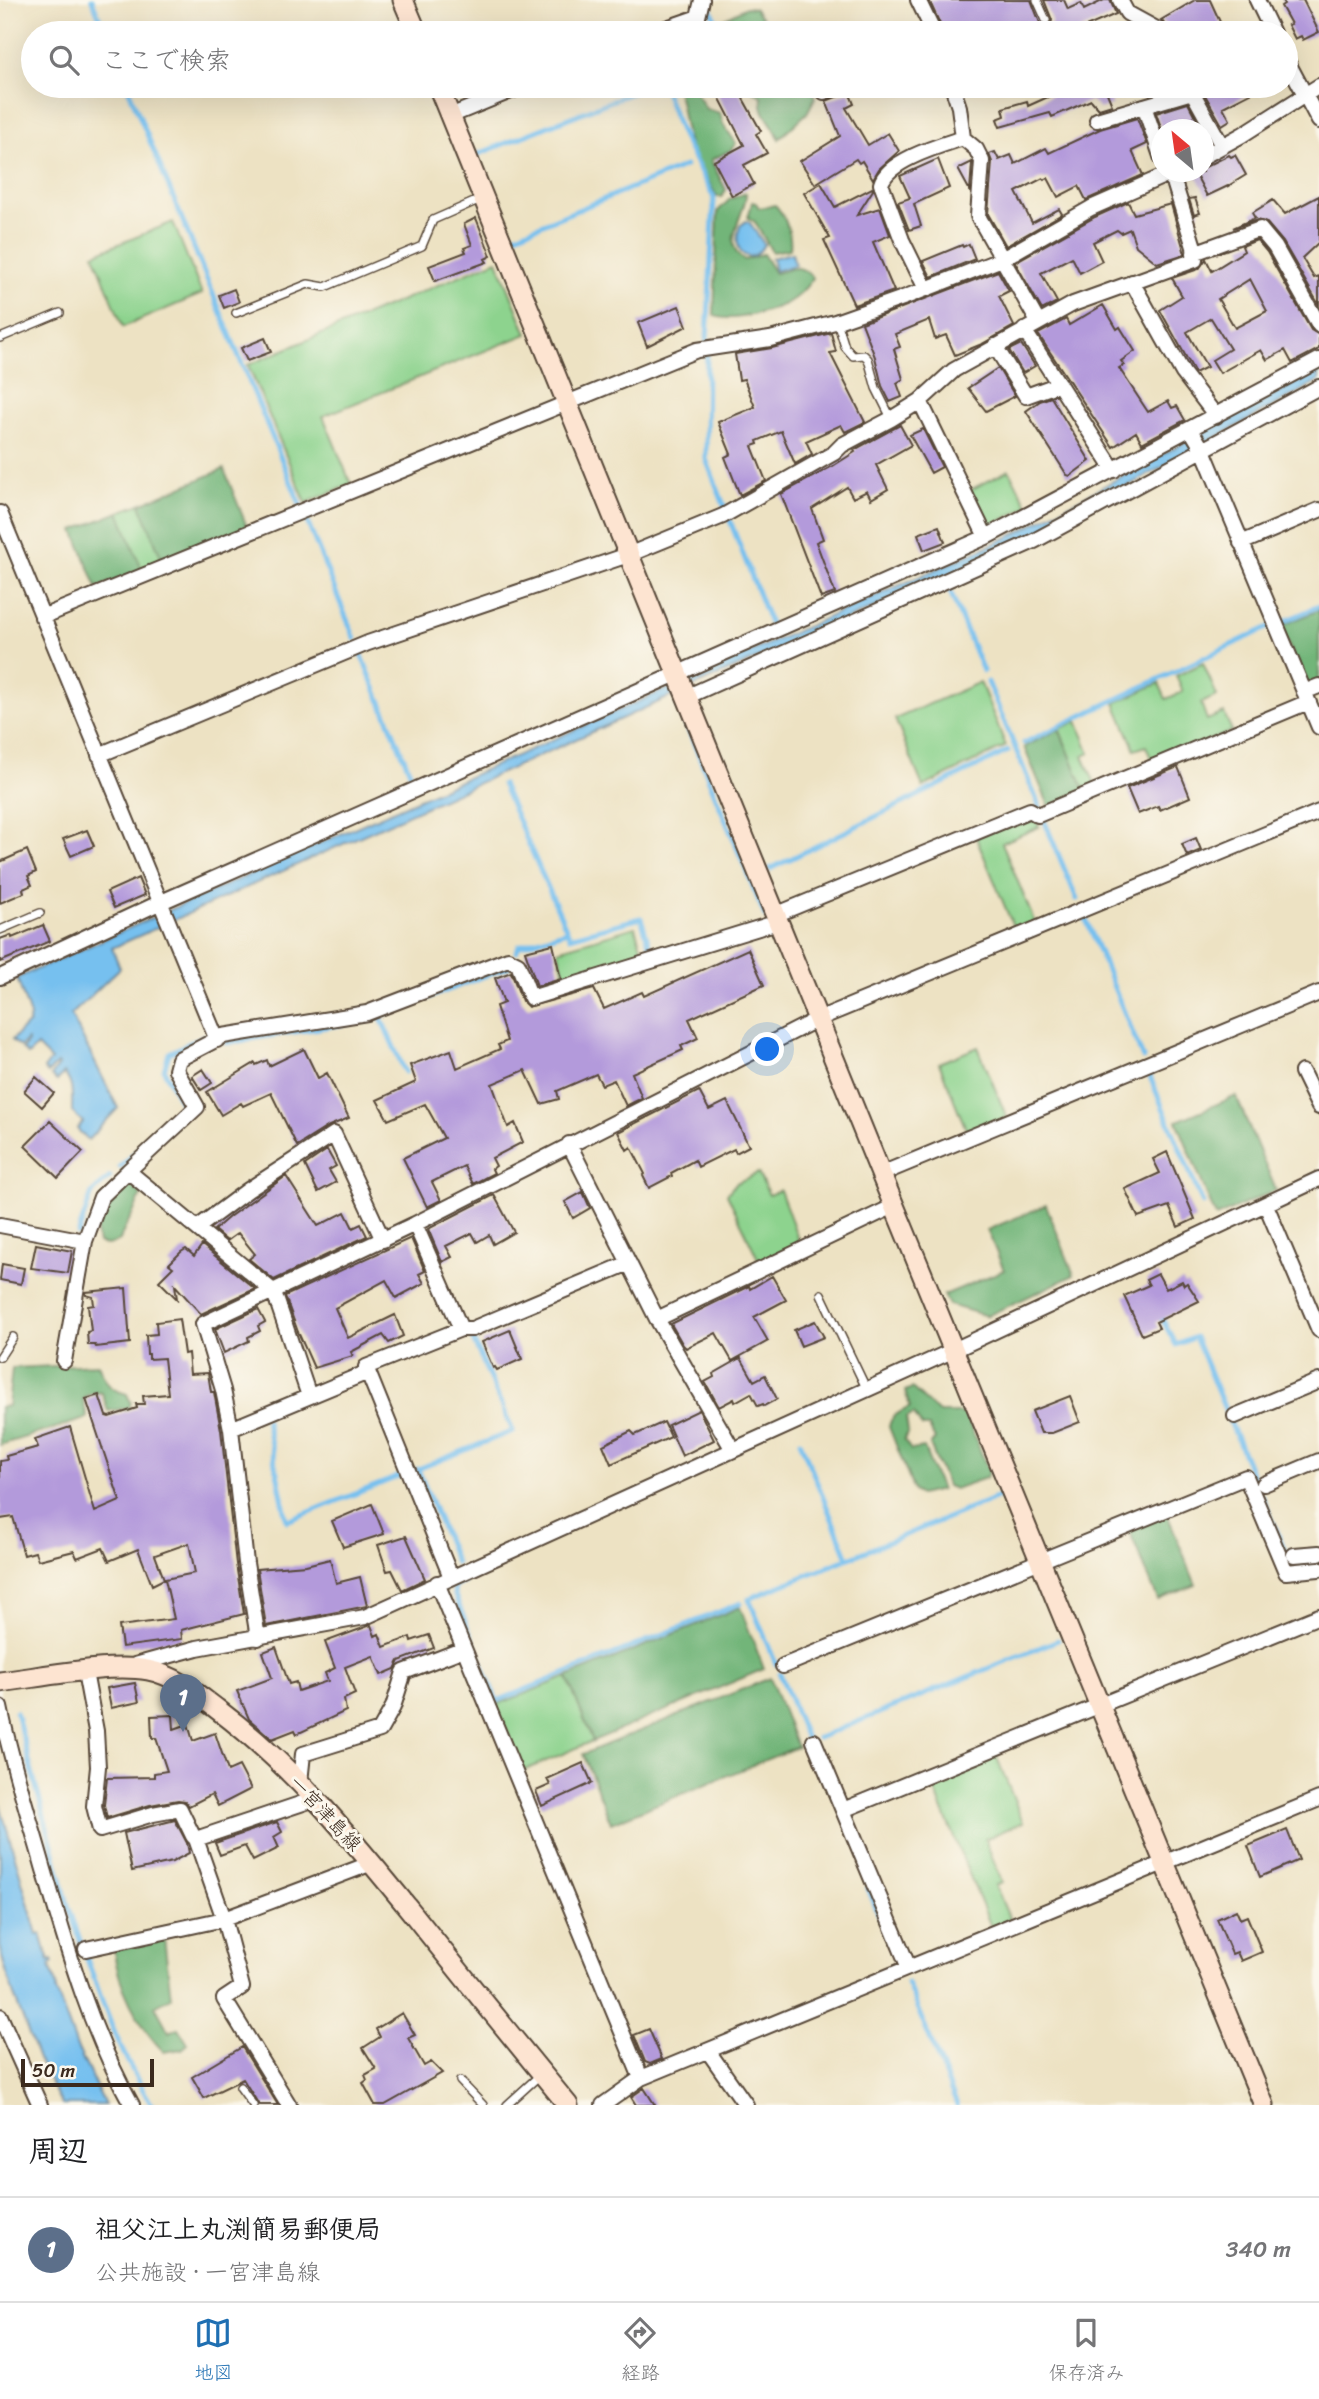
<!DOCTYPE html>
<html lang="ja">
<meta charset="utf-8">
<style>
body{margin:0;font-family:Sriracha,"Klee One",sans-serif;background:#f6f6f6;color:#202124}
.compass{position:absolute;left:1151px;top:119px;width:63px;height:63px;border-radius:50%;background:#fff;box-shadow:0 7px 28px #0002;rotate:331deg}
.scale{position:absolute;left:21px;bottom:18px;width:133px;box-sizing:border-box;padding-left:7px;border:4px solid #3b2a1e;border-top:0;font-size:19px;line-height:24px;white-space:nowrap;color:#3b2a1e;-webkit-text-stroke:5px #fbf7ec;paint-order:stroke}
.you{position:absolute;left:768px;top:1050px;width:24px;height:24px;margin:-18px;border:5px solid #fff;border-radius:50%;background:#1a73e8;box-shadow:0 0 0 10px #1a73e833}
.badge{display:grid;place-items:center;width:46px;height:46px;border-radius:50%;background:#1f6fb2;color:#fff;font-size:23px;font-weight:700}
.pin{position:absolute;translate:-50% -58px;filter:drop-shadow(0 2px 4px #0008)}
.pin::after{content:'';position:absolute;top:37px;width:24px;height:21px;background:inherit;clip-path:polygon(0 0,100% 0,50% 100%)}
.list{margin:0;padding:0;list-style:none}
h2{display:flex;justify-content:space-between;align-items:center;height:91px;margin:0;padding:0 28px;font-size:30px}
h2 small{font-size:23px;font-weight:400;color:#757577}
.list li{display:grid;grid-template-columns:46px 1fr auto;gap:21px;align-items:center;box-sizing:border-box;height:105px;padding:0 28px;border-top:2px solid #e0e0e0}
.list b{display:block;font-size:26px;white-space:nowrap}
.list p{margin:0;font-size:23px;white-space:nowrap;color:#757577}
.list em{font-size:23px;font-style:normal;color:#757577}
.icon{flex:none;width:38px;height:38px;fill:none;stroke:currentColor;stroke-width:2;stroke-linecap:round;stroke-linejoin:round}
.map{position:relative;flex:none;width:1319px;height:2105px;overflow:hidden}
.search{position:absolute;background:#fff;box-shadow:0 7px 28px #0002;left:21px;right:21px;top:21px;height:77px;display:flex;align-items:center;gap:18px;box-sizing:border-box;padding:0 24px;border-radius:38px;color:#757577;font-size:26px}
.sheet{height:196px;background:#fff}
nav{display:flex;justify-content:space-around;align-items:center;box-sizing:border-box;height:98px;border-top:2px solid #e0e0e0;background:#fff;font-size:19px;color:#757577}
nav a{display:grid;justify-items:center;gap:4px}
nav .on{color:#1f6fb2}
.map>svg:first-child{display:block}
.green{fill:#8dd38e;stroke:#647e56;stroke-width:2}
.forest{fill:#72b579;stroke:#56704c;stroke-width:2}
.water{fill:#76c0ef;stroke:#587586;stroke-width:2}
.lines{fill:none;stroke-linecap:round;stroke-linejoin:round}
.stream{stroke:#76c0ef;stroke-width:5}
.building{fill:#b39adb;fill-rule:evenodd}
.lane-casing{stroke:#564637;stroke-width:10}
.street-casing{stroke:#564637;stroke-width:18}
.secondary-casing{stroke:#564637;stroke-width:23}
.lane{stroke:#fff;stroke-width:7}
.street{stroke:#fff;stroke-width:14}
.secondary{stroke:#fde4d1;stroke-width:19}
.labels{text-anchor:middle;stroke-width:6;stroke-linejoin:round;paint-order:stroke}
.street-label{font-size:19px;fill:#3b2a1e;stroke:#fbf7ec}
</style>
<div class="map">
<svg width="1319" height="2105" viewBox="0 0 1319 2105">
<rect width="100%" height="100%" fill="#fbf7ec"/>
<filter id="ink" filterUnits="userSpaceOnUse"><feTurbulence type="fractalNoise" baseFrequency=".0143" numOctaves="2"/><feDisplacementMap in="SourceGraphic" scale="14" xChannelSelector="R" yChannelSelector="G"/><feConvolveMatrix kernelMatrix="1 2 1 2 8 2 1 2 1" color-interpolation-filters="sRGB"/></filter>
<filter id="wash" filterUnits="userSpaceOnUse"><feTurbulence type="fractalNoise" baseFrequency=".00686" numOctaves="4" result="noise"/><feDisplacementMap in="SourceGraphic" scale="28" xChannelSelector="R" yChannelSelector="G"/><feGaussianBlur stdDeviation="1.57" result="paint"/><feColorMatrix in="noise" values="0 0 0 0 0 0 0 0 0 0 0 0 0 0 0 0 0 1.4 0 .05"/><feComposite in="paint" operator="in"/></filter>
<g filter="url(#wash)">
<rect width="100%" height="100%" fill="#ede2c3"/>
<path class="green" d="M173,222L202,294L123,327L94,254Z
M497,260L527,334L323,416L351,484L306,503L248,365Z
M1009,470L1028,506L986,529L968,491Z
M140,504L163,562L142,570L119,512Z
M1203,663L1217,696L1201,703L1207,720L1224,713L1232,731L1153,763L1146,746L1135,750L1115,703L1159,683L1166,699L1183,692L1176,676Z
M980,682L1006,746L923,787L895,719Z
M1077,721L1090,753L1083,756L1096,786L1085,791L1059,729Z
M1030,815L1034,816L1039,827L1002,843L1035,923L1015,931L976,837Z
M635,927L644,956L566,981L558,950Z
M978,1047L1007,1118L968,1134L939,1063Z
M758,1173L769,1195L780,1190L800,1244L760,1263L727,1194L736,1183Z
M567,1677L593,1741L523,1771L496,1705Z
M995,1753L1023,1822L985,1839L1002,1882L995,1885L1010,1920L991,1927L930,1779Z"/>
<path class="forest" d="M746,7L754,8L774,33H690L719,22Z
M676,86H692L706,109L720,113L723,124L736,143L731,150L711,160L726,190L722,197H717C708,181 697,164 690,147C683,127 683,106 676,86Z
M746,86H814L815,98L807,113L779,139C775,123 759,115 762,97Z
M746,193C747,213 718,245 745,260L763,254L775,273C793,269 799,262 813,278C806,288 796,299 785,304C769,311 729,324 714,315L718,211L730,199Z
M752,202L756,203L759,208L775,205C785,215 792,234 790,249L772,252L755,222L748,218Z
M224,469L247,527L163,562L140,504Z
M119,512L142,570L97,588L74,530Z
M1319,610V685L1305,686L1281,626Z
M1059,729L1085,791L1049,806L1024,747Z
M1236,1096L1276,1190L1216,1217L1177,1121Z
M125,1184H128L141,1194C137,1210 125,1224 120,1240C111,1245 107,1246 98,1243C91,1219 109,1199 125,1184Z
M1046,1205L1074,1275L987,1316L949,1305L944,1295L1004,1270L987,1230Z
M98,1364C106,1382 107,1389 127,1394L131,1403L128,1408L108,1411L102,1393C96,1391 86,1395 83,1400L87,1417L85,1419L0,1445V1407L8,1406L12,1368Z
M912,1388L939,1413H965L989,1472L986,1478L954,1489L947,1486L930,1445L935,1439L929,1427H922L914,1414L906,1418L908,1431L904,1440L911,1450L924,1448L941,1490L920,1495L914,1491L889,1427C891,1415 900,1412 910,1407L905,1391Z
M1167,1514L1196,1585L1158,1600L1129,1530Z
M740,1607L764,1669L593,1741L567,1677Z
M770,1678L797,1747L611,1823L583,1754Z
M164,1938L171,1997L155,2006L169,2032L178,2028L188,2044L182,2049L164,2052C139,2027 117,1984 114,1950Z"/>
<path class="water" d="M746,221L750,223L764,244C752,269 730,253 740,226Z
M792,253L795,265L775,271L772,258Z
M1319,370V381L1033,538L674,695L112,948L120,968L71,1015L118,1108L88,1140L77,1129L83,1122L72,1112C72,1096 74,1085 64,1073L57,1081L51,1076L59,1066L57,1064L48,1073L44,1069L51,1060L37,1046L28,1055L22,1049L28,1042L27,1040L20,1047L12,1040L29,1023L30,1016L17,978L1015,534Z
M0,1804L37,1934H41L49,1961L52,1960L53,1963L50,1965L57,1989L56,1990L77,2047L105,2105H62L38,2059L14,1995L0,1951Z"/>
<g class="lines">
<path class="stream" d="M92,0L106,33
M675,33L716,20L707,0
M127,86L300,504
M663,86L680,131L714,198L707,340L706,459L771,626
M476,155L649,86
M509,238L685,166
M306,519L355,639
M949,589L983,671
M1281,623L1319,606
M361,654L414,782
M988,682L1040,808
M678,705L765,916
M1024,743L1269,627
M502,784L570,937L641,918L652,953
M1044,820L1077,899
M770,869L1008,751
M1085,917L1143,1058
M516,952L519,946L567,931
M428,998L508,967
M380,1016L405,1072
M226,1043L369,1020L416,1002
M1148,1072L1203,1204
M120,1167L183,1107L164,1070L169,1053L204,1036
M78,1234L92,1193L110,1177
M1160,1315L1176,1345L1195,1337L1253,1477
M266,1420L287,1521L400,1476
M800,1441L848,1558
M1262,1496L1290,1562L1319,1561
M456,1563L418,1469L513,1431L471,1335
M464,1582L455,1586L454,1593L497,1701L741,1603
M753,1597L1001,1496
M749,1599L776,1664
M780,1674L809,1746
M16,1712L68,1905L81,1943
M818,1738L1058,1640
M868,1888L894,1952
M86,1956C105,2010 121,2056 152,2105
M907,1983L957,2105"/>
</g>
<g id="blocks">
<path class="building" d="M929,0H1031L1040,23L1046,26L1051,24L1052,20L1044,0H1064L1068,9L1081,3L1084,10L1104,0H1110L1116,14L1072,33H944Z
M1195,0H1210L1225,33H1170L1168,28L1161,20Z
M1282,0H1303L1319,32L1303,40L1301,36L1295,39L1288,25L1291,24L1281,6L1284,4Z
M725,86H736L761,131L756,134L767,153L744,165L754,184L732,196L714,161L744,145L716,91Z
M1072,86H1124L1107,93L1112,105L1099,109L1091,100L1052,117L1050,113L1000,127L997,119L1005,116L1003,108L1027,101L1028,106Z
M1200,86H1264L1223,107L1230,120L1222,125Z
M849,92L854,104L846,108L868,145L888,133L899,151L879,169L873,179L862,161L859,163L856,159L815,184L800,161L840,136L826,101Z
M1188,103L1199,124L1184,130H1162L1156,113Z
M1137,118L1147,144L1132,151L1143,175L1086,200L1079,186L1058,197L1048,178L1044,180L1043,178L1016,192L1032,223L1059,209L1062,214L1006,246L988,214L992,162L989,154L995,152L999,160L1011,155L1015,164L1046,148L1049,153L1100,129Z
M1229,155L1231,157L1235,155L1246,175L1228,186L1207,196L1196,175L1199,173L1198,172H1203V168Z
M938,159L949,188L914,204L921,226L909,230L898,202L910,198L900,176Z
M972,162V163L970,191L958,169Z
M821,183L835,207L872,188L873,190L857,215L880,208L890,235L873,242L894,291L854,305L824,240L830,238L804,193Z
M1319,196V242L1302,258L1314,278L1319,276V305L1283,242L1267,223L1257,220L1233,228L1255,218L1252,213L1273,200L1285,214Z
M1195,198L1200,213L1194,215L1189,199Z
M1128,202L1134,214L1171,204L1185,254L1157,263L1136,246L1130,229L1121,233L1117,230L1093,242L1102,261L1080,273L1072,257L1041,273L1057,302L1042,310L1015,262L1095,217Z
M476,218L491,256L485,259L487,262L435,281L429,266L466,252L464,248L472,245L464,224Z
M1257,240L1267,252L1311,330L1319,335V349L1292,363L1285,350L1267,360L1261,350L1220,373L1212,360L1230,349L1211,318L1187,332L1207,367L1195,373L1160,310L1182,296L1172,278L1199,269L1206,259L1212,271L1244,251L1242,246ZM1250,279L1267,311L1235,328L1218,299Z
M969,244L975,259L931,277L923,261L962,245L963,247Z
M998,271L1009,291L999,296L1014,326L982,344L955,355L946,335L935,339L929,320L895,334L900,347L894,349L903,379L897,383L902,397L890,402L882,386L875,357L862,323Z
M234,289L239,302L224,308L219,295Z
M1103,305L1117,329L1120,327L1135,351L1121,361L1124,365L1119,368L1148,412L1168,401L1172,408L1177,406L1185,420L1142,443L1136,432L1113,447L1038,334L1066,319L1069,325Z
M679,306L687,326L647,346L638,323Z
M831,333L836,352L830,353L865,422L845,432L841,425L806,441L812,454L795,464L781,431L757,441L758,444L752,446L766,481L740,495L725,457L731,454L718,422L755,407L744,379L739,380L735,354L772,348Z
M265,338L271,352L247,361L241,348Z
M1021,344L1035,366L1023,373L1009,350Z
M998,368L1015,396L986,411L968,388Z
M1051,397L1090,461L1070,476L1067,475L1026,411L1040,401Z
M900,425L911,445L876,465L888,489L871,499L867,491L853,498L847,487L812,509L823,539L816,542L835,593L821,598L781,494L833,466L855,452L854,450Z
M923,429L942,467L931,473L910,435Z
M939,526L945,542L924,550L918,534Z
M1178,767L1190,797L1160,810L1158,806L1138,814L1127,788Z
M87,830L94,846L71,856L63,839Z
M1196,838L1201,850L1187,856L1182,844Z
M27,850L36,872L28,876L32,885L23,889L24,893L0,903V862Z
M138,878L145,895L114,908L107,892Z
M43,925L50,941L0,962V939L11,935L12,938Z
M553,944L561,979L537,986L525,951Z
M748,949L764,985L689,1019L698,1038L681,1046L683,1050L632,1073L642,1098L626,1106L614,1080L602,1085L596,1074L557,1091L559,1099L541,1104L525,1070L492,1084L508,1127L515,1123L523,1142L492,1158L496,1166L492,1169L494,1173L473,1184L464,1166L432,1182L441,1200L427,1207L403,1158L444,1138L425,1104L388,1120L377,1100L416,1082L410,1065L451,1050L457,1068L500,1049L498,1045L507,1041L496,1006L504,1003L495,978L511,972L522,1001L528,1007L594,989L604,1009L642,992L644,996Z
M304,1049L318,1078L327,1073L349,1118L329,1126L297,1146L271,1093L243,1106L241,1103L221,1115L207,1092L255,1063L256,1065L267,1060L269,1066Z
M203,1069L212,1083L201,1090L192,1076Z
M36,1077L54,1093L42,1107L24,1091Z
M699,1091L709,1110L727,1101L749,1146L736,1153L734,1149L698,1167L695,1160L671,1173L672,1176L649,1188L643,1176L645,1174L631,1147L627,1150L618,1132Z
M50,1121L83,1152L58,1178L25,1146Z
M327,1150L336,1166L329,1170L336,1182L318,1192L305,1165Z
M1167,1152L1195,1219L1178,1227L1169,1206L1138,1217L1125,1189L1160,1173L1153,1159Z
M286,1176L318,1226L345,1212L353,1228L361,1224L367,1236L274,1280L249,1259L255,1254L238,1233L227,1241L214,1230L229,1217Z
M583,1192L590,1208L573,1218L565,1202Z
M494,1195L514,1232L493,1244L489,1235L477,1242L472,1233L446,1246L452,1257L442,1262L428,1229Z
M411,1238L425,1271L419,1274L424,1283L396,1298L386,1280L335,1308L348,1338L395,1315L403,1336L389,1343L383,1335L351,1352L353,1356L314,1368L298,1332L285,1296Z
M36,1244L72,1251L68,1273L31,1268Z
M202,1245L255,1289L201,1314L175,1285L177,1299L159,1281L173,1267L169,1264L181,1252L186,1249L194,1256Z
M2,1264L24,1268L21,1284L0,1280Z
M1158,1274L1166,1289L1182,1281L1184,1285L1187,1283L1199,1301L1156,1322L1159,1328L1142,1335L1124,1296L1149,1285L1146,1280Z
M772,1276L786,1300L754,1317L768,1341L732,1361L716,1333L686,1348L683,1345L671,1324L749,1286L750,1289Z
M126,1288L130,1343L96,1347L95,1345H88L87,1332L91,1331L88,1306L94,1305L93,1297L86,1295V1292Z
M258,1309L265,1322L258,1326L260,1331L248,1337L249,1341L224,1353L215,1329Z
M179,1319L184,1354L188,1353L190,1374L208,1373L211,1392H214L221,1430L236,1564L244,1614L181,1630L182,1639L122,1647L119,1626L174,1619L165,1579L195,1573L189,1543L155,1555L164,1579L152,1585L138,1549L109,1561L103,1548L77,1558L74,1551L38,1560L35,1552L24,1555L13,1517L0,1519V1461L7,1460L6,1456L38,1447L35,1439L70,1427L95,1512L120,1501L86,1399L99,1395L106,1416L109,1417L137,1408L136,1404H144L143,1396L168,1394L164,1358L149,1359V1354H147L146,1335L157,1334L156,1322Z
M815,1321L824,1337L801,1346L794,1330Z
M510,1330L522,1359L497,1370L495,1367L493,1368L482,1342Z
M741,1358L754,1381L765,1375L777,1399L764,1406L763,1404L758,1406L751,1393L735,1402L734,1399L719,1407L705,1382L714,1377L713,1374Z
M1070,1396L1080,1422L1052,1433H1041L1032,1411Z
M699,1410L714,1440L682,1456L668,1425Z
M664,1422L671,1437L611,1464L603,1445L631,1431L635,1435Z
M372,1504L384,1534L343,1547L332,1521Z
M406,1536L425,1579L402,1590L392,1570L387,1571L378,1545Z
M330,1559L336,1583L360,1577L367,1606L266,1626L257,1569L306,1565Z
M371,1625L375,1636L379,1634L384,1647L410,1637L411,1641L429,1635L434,1648L399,1661L395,1669L381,1675L373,1656L345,1667L355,1694L344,1699L346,1711L297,1734L295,1730L272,1739L249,1719L237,1691L272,1678L263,1652L276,1647L289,1684L296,1682L298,1691L328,1681L325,1673L335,1668L325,1642Z
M135,1683L139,1702L111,1708L107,1688Z
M173,1715L174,1729L188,1724L193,1741L215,1733L228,1771L239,1766L251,1789L218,1806L212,1794L189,1806L185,1801L178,1800L150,1805L107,1818L104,1805L107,1778L154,1777V1773L167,1771L156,1738H152L151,1716Z
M583,1763L592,1783L542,1806L536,1791L550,1785L547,1779Z
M175,1820L187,1843L189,1853L172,1862L132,1871L124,1833Z
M277,1822L282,1832L274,1837L279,1848L253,1861L245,1846L220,1855L215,1843Z
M1287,1830L1299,1860L1260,1877L1248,1846Z
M1236,1910L1240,1919L1247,1916L1262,1952L1241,1961L1237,1952L1232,1954L1217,1919Z
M402,2013L415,2035L408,2038L424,2066L431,2062L442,2073L385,2105H375L363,2083L367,2080L365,2075L376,2069L363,2048L380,2037L376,2029Z
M649,2029L662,2059L650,2064L645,2062L634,2035Z
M242,2047L278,2105H259L243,2079L204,2098L192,2077Z
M644,2088L655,2105H636L631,2097Z"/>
</g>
</g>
<g filter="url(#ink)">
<use href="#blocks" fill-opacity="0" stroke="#564637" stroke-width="2"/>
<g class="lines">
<g class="lane-casing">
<path id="lane" d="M1037,0L1046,20
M236,313L308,284L325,287L422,246L433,220L483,198
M837,321L845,347L853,356L864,355L868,359L876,388L891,418
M0,338L60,313
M0,930L40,913
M821,1294L867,1390
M0,1357L13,1337
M460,2081L483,2105
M240,2087L253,2105
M507,2105L540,2075"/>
</g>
<g class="street-casing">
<path id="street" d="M918,0L934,33
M1120,0L1127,13L1158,30L1160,33
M1257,0L1273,33
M652,33L698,17L702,0
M1286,59L1319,121
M952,86L959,107L963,138L976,149L982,161L978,216L1038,322
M1189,86L1222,146
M824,92L841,86
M1144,106L1162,159
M450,116L523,86
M1097,120L1192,92
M1204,156L1242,135L1319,86
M1194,253L1260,229L1275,247L1319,325
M1132,282L1183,373L1216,416
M926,289L902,240L881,184C888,160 942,145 963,138
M1024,330L1114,470
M995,346L1026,396L1059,384
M1191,430L1203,450L1319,727
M0,513L217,1040
M986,537L920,401L954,370L1073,304L1195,260L1194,247L1174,182L1166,172
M1241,543L1319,510
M42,617L697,350L770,339L835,322L903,298L1002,259L1091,208L1173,172
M1304,692L1319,686
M686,697L1034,541L1319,387
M99,755L368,643L628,555L723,516L834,453L842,445L891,419L920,401
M775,915L1030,810L1038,815L1308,702
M0,977L159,903L986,537L1319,360
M1302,1072L1319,1107
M569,1144L657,1319L733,1450
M128,1171L197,1107L176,1070L179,1059L223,1036L367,1013L508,959L518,964L531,998L778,922
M881,1174L1319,993
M1266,1205L1319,1330
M415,1224L461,1329L366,1367L451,1577
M0,1225L85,1241
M197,1228L248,1190L334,1134L383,1240
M657,1319L894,1206
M461,1329H472L629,1263
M64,1361L85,1241L101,1197L128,1171L274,1292L309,1396
M1235,1416L1319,1381
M231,1429L368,1372
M1264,1484L1319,1461
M1294,1555L1319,1553
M437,1583L641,2078
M258,1638L246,1563L231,1429L223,1390L203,1324L415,1224L818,1019L1319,812
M135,1665L197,1648L365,1617L954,1350L1319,1179
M783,1666L1246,1477L1286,1572L1319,1569
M85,1672L96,1731L98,1767L94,1806L100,1830L153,1814L180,1809L193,1836L196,1839
M0,1707C11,1761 28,1813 43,1866C67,1948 90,2030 132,2105
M814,1741L909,1968
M300,1782L303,1754L380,1730L393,1707L404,1672L464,1649
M843,1810L1319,1616
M86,1949L224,1919L372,1863
M0,2016L40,2105
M708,2051L746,2105
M289,2105L224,1999L242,1987L224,1919L196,1839L315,1799
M603,2105L641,2078L1319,1799"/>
</g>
<g class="secondary-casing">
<path id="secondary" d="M403,0L417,33
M438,86L881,1174L1264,2105
M0,1682C41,1677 109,1663 148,1670C174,1675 196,1693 217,1709C293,1766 354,1841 414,1915C465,1979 516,2042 568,2105"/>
</g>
<use href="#lane" class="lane"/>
<use href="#street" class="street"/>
<use href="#secondary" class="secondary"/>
</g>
</g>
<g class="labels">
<g class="street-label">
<text transform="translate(326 1813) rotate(47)" y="7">一宮津島線</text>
</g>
</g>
</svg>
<svg class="compass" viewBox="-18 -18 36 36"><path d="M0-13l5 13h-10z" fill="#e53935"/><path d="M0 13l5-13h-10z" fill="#757577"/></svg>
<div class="scale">50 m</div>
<div class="you"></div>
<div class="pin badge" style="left:183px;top:1732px;background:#5c6f8a">1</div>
<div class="search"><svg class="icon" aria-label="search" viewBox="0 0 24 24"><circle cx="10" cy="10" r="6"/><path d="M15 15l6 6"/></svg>ここで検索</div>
</div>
<section class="sheet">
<h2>周辺<small></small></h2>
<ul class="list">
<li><span class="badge" style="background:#5c6f8a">1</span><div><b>祖父江上丸渕簡易郵便局</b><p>公共施設 · 一宮津島線</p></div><em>340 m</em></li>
</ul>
</section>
<nav>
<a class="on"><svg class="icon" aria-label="map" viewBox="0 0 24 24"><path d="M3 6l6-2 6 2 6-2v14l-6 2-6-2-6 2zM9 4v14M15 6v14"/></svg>地図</a>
<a><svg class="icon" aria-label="directions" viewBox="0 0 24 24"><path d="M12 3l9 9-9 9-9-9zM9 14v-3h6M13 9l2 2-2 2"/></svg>経路</a>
<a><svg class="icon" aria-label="saved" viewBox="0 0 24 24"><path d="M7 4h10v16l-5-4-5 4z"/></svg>保存済み</a>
</nav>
